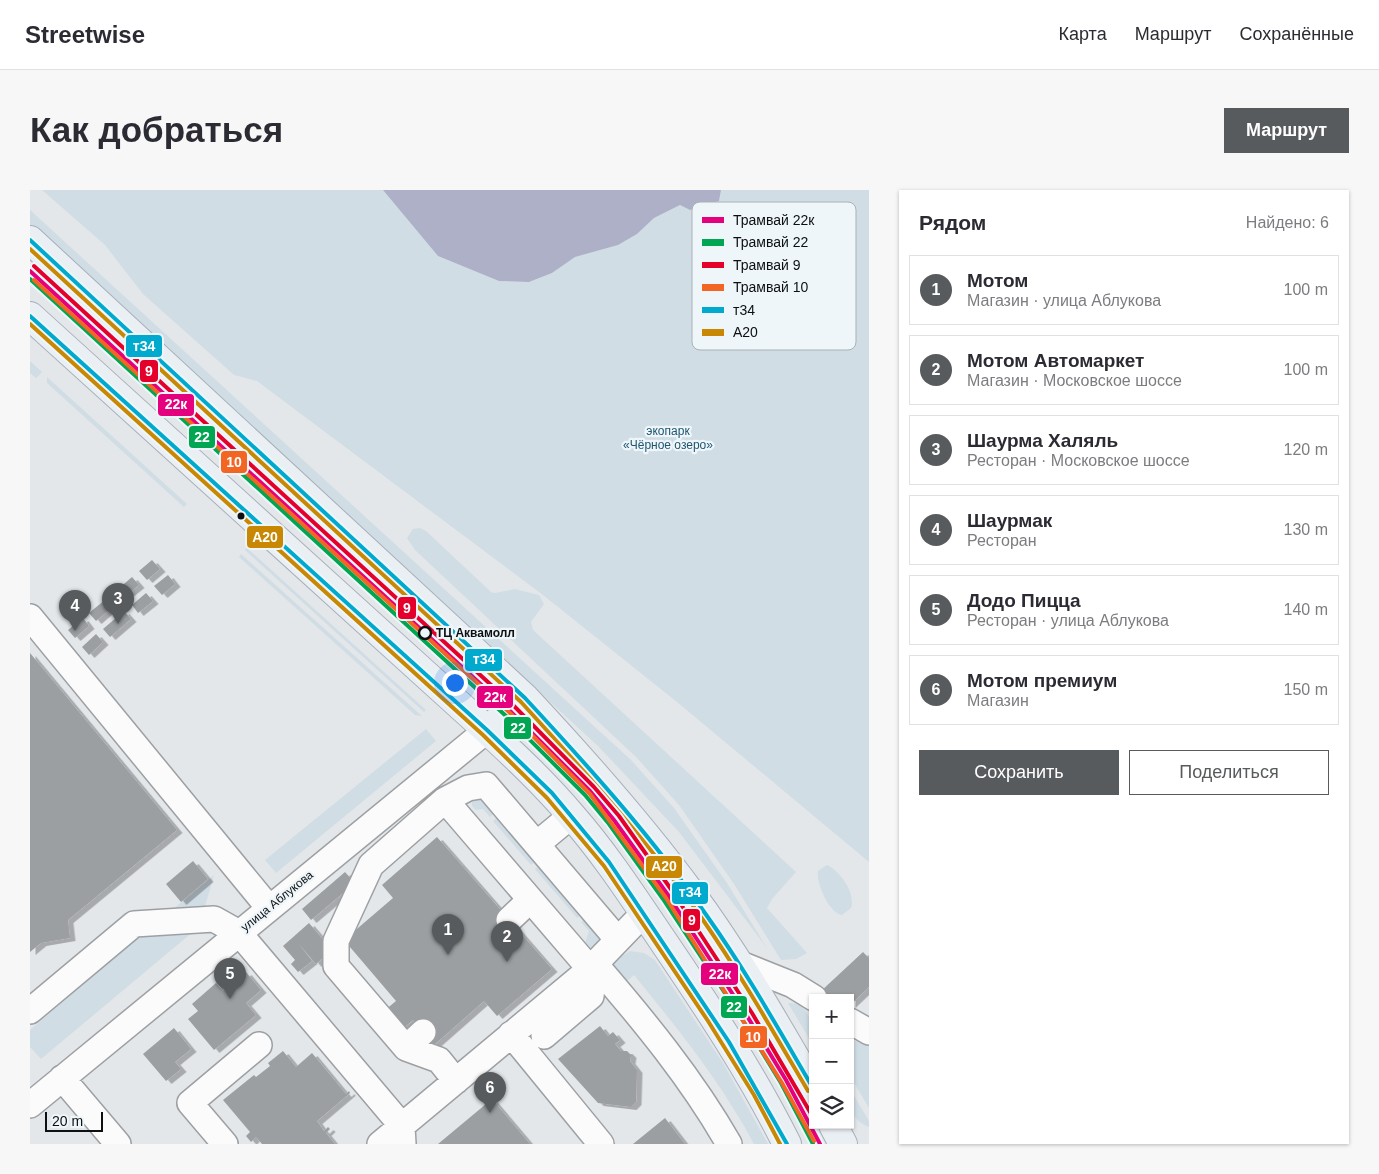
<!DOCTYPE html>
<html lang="ru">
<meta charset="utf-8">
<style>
body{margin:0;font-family:Helvetica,sans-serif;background:#f7f7f7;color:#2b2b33}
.controls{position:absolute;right:15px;bottom:15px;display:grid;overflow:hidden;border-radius:0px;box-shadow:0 1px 4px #0004}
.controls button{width:45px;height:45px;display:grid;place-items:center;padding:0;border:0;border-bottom:1px solid #e1e1e2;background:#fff;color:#2b2b33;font:25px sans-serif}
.scale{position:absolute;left:15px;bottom:12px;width:58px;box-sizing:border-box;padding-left:5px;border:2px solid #0d0f11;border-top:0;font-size:14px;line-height:18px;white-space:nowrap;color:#0d0f11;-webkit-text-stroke:4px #eef6fa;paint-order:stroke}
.you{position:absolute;left:424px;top:492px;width:18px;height:18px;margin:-12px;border:4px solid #fff;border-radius:50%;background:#1a73e8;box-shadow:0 0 0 8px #1a73e833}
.badge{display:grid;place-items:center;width:32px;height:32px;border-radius:50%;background:#585b5d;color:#fff;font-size:16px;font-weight:700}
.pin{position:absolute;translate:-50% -41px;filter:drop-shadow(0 1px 2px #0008)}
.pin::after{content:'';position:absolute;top:26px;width:18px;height:15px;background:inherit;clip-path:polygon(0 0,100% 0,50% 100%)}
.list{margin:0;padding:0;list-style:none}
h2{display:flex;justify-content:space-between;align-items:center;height:65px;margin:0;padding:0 20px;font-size:21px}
h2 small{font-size:16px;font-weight:400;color:#7c7c81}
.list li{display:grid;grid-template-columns:32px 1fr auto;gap:15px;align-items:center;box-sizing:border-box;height:70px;margin:0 10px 10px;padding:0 10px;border:1px solid #e1e1e2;border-radius:0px}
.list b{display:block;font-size:19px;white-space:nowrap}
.list p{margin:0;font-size:16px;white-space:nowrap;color:#7c7c81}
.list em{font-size:16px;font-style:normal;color:#7c7c81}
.actions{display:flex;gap:10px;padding:15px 20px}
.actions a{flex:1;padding:11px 0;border:1px solid #585b5d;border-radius:0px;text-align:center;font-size:18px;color:#585b5d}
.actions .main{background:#585b5d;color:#fff}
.icon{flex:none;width:28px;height:28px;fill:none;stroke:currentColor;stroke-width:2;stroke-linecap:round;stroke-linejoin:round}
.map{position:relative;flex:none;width:839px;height:954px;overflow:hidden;border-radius:0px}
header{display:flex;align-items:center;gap:30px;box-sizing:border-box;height:70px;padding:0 25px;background:#fff;border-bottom:1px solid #e1e1e2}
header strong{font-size:24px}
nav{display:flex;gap:28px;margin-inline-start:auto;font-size:18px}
.intro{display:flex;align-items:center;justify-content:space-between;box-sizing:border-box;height:120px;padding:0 30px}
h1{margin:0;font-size:35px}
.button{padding:12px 22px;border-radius:0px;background:#585b5d;color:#fff;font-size:18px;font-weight:700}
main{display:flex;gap:30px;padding:0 30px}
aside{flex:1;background:#fff;border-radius:0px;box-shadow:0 1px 4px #0004}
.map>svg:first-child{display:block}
.green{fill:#d0dde5}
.water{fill:#adb0c6}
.building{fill:#9c9fa1;filter:url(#shadow)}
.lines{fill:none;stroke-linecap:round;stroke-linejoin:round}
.minor-casing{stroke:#9da0a2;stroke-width:28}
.major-casing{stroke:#a7afb9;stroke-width:30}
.minor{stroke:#fbfbfc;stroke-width:25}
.major{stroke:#eaeff4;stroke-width:28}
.bus-1-casing{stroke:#eef6fa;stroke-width:8}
.bus-2-casing{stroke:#eef6fa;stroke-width:8}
.bus-1{stroke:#00a9ce;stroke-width:4}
.bus-2{stroke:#c88803;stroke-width:4}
.tram-1-casing{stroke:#eef6fa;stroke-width:8}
.tram-2-casing{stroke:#eef6fa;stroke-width:8}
.tram-3-casing{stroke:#eef6fa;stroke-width:8}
.tram-4-casing{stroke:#eef6fa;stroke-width:8}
.tram-1{stroke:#e5007d;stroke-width:4}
.tram-2{stroke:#00a651;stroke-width:4}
.tram-3{stroke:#e4002b;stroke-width:4}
.tram-4{stroke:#f26522;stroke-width:4}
.bus-dot{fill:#0d0f11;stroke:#eef6fa;stroke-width:2}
.stop-dot{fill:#eef6fa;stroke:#0d0f11;stroke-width:2.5}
.labels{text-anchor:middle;stroke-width:4.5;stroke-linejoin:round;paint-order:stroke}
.park-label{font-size:12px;fill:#1f5570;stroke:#eef6fa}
.stop-label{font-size:12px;font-weight:bold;fill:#0d0f11;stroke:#eef6fa;text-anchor:start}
.street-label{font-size:12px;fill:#0d0f11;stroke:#eef6fa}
.key{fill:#eef6fa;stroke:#aab1b4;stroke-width:1}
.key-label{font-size:14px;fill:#0d0f11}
.line-badge{stroke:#eef6fa;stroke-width:2}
.badge-label{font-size:14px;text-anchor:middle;font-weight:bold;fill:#fff}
</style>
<header>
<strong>Streetwise</strong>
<nav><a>Карта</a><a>Маршрут</a><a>Сохранённые</a></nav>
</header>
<div class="intro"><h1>Как добраться</h1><a class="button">Маршрут</a></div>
<main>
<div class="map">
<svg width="839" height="954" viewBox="0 0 839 954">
<defs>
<filter id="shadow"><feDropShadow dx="5.5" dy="3" stdDeviation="0" flood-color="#0004"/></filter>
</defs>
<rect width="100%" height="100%" fill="#e4e7ea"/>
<path class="green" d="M12,0H353L408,66L469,91L499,92L522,83L545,67L588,55L607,44L624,28L650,15L660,20L689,11L691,0H839V672L647,512L513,405L227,191L204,185L113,104L75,55Z
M0,20L601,570L644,618L697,693L737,758L649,642L568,556L0,36Z
M0,171L12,182L6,188L0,183Z
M17,187L157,314L154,317L17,193Z
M390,338L396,341L461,402L465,403L485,399L509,405L514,414L501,432L503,440L766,682L742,709L737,718L777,763L766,769L751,770L704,694L649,615L606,567L385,360L377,348L383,339Z
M217,358L396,520L394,522L215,360Z
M211,364L392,526L385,525L209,367Z
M396,539L406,551L246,683L235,670Z
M449,605L465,622L460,627L453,619L446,620L442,616V610Z
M469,626L507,670L501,675L463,631Z
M511,674L552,723L547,728L505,679Z
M797,675C810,681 826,703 821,718L812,725C799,723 786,693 788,681Z
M184,685L174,720H142Z
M556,727L575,747L564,758L554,756L559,741L551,732Z
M164,741L11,869L0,857V840L111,745Z
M600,761L614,763L625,770L693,873L738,954H724C691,892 648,839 604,785L595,793L580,773Z
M758,813C781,812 783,839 783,855Z
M820,849L839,856V918L820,886Z
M820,899L839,931V937C820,930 820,916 820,899Z"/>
<path class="water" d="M353,0H691L689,11L660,20L650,15L624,28L607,44L588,55L545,67L522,83L499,92L469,91L408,66Z"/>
<path class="building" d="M122,370L130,379L117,390L109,381Z
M138,385L145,394L132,405L124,396Z
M102,387L109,395L94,407L88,399Z
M116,403L123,411L108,423L102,415Z
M81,405L87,413L66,431L59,423Z
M94,421L101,429L80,447L73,439Z
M53,428L59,436L45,448L38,440Z
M66,444L73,452L59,465L52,457Z
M0,463L147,640L38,730L40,748L11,753L0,762Z
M407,647L522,779L467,826L454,811L404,855L383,830L371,840L354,821L366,811L314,750L363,708L352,695Z
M163,671L178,689L151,712L136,694Z
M315,682L325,693L281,730L272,719Z
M279,733L302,760L286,774L268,753L282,771L268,782L261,774L265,770L253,756Z
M833,762L839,768V797L820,815V808H795L790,802Z
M216,782L231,800L216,813L226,825L184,860L158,829L168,821L162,814L186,793L193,801Z
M570,836L578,846L583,842L590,850L585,854L591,861H597L601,865L600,871L607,880L606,912L601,917L568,913L528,869Z
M144,838L161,859L145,872L151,879L136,891L113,864Z
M253,861L266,877L282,863L316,904L319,901L320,903L287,931L294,941L298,937L300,939L296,943L305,954H232L226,947L221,952L216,946L220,942L193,910L224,885L226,887L240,876L238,873Z
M462,909L500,954H408Z
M635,928L655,954H603Z"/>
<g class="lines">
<g class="minor-casing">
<path id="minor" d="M0,427L239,718
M415,610L341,675L306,751V776L376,858L409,870L426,891
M507,654L542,625
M479,730L500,710
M708,773L763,795L784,808
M565,774C614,831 662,889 699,954
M560,779L415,610L438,598L456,595L588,750
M0,821L104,734L184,729L209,743L372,936L373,954
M820,831L839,842
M481,844L571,954
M514,846L561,806L565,774
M376,858L393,842
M32,888L88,954
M0,915L457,540
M195,954L160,913L229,855
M350,954L560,779L614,723"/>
</g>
<g class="major-casing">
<path id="major" d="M0,50L495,508C553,570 609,633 660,702C706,764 744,831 783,898
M0,126L457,540C486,567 516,595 542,626C577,666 605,710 635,754C679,819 722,884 757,954
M457,540L495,508
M803,935L813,954"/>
</g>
<use href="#minor" class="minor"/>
<use href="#major" class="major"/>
<g class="bus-1-casing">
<path id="bus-1" d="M0,50L495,508C559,577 623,648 677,726C716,781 749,840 783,898
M0,126L457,540L522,603L579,672L699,852L757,954"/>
</g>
<g class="bus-2-casing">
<path id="bus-2" d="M0,59L491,512C555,582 619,652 673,730C711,785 744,843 778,901
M0,134L453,545L517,608L574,676L678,831L724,905L750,954"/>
</g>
<use href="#bus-1" class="bus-1"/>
<use href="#bus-2" class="bus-2"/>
<g class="tram-1-casing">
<path id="tram-1" d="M0,81L480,521L560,601L584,630L638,705L717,826L756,890L790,954"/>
</g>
<g class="tram-2-casing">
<path id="tram-2" d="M0,89L476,526L555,605L579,634L633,709L712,829L751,893L783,954"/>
</g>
<g class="tram-3-casing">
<path id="tram-3" d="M4,76L484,516L564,597L589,626L643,702L722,823L783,927"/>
</g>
<g class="tram-4-casing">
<path id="tram-4" d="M4,90L478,521L560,604L636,708L752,893L784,951"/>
</g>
<use href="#tram-1" class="tram-1"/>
<use href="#tram-2" class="tram-2"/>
<use href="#tram-3" class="tram-3"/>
<use href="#tram-4" class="tram-4"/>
</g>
<circle class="bus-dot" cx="211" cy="326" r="4.5"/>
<circle class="stop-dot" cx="395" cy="443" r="6"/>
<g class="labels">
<g class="park-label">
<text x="638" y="245">экопарк<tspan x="638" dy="14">«Чёрное озеро»</tspan></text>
</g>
<g class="stop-label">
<text x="406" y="447">ТЦ Аквамолл</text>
</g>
<g class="street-label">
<text transform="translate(247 711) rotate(-39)" y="4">улица Аблукова</text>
</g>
</g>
<rect x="662" y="12" width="164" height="148" rx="8" class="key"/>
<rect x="672" y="27" width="22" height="6" fill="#e5007d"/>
<rect x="672" y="49" width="22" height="7" fill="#00a651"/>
<rect x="672" y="72" width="22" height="6" fill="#e4002b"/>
<rect x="672" y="94" width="22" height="7" fill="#f26522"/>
<rect x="672" y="117" width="22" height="6" fill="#00a9ce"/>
<rect x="672" y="139" width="22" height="7" fill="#c88803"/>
<g class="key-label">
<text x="703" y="35">Трамвай 22к</text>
<text x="703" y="57">Трамвай 22</text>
<text x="703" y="80">Трамвай 9</text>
<text x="703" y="102">Трамвай 10</text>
<text x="703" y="125">т34</text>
<text x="703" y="147">А20</text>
</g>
<g class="line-badge">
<rect x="95" y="144" width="38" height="24" rx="5" fill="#00a9ce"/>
<rect x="109" y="169" width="20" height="24" rx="5" fill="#e4002b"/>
<rect x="127" y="203" width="38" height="24" rx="5" fill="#e5007d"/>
<rect x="158" y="235" width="28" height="24" rx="5" fill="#00a651"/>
<rect x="190" y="260" width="28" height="24" rx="5" fill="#f26522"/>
<rect x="216" y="335" width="38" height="24" rx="5" fill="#c88803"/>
<rect x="367" y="406" width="20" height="24" rx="5" fill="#e4002b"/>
<rect x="434" y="458" width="39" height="24" rx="5" fill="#00a9ce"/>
<rect x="446" y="495" width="38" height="24" rx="5" fill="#e5007d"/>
<rect x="473" y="526" width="29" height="24" rx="5" fill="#00a651"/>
<rect x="615" y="665" width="38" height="24" rx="5" fill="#c88803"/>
<rect x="641" y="691" width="38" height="24" rx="5" fill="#00a9ce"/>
<rect x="652" y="718" width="19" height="24" rx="5" fill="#e4002b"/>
<rect x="670" y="772" width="39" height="24" rx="5" fill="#e5007d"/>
<rect x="690" y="805" width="28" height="24" rx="5" fill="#00a651"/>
<rect x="709" y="835" width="29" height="24" rx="5" fill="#f26522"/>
</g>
<g class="badge-label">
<text x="114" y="161">т34</text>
<text x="119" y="186">9</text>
<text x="146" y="219">22к</text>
<text x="172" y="252">22</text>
<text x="204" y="277">10</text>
<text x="235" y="352">А20</text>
<text x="377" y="423">9</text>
<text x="454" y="474">т34</text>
<text x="465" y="512">22к</text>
<text x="488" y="543">22</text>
<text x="634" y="681">А20</text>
<text x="660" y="707">т34</text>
<text x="662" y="735">9</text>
<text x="690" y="789">22к</text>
<text x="704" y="822">22</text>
<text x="723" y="852">10</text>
</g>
</svg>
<div class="controls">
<button>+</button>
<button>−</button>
<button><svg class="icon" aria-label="layers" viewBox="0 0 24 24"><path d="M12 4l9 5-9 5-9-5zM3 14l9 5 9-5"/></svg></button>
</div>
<div class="scale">20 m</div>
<div class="you"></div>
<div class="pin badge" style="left:418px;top:765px">1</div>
<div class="pin badge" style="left:477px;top:772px">2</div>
<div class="pin badge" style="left:88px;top:434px">3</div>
<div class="pin badge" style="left:45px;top:441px">4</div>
<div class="pin badge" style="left:200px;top:809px">5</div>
<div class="pin badge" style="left:460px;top:923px">6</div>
</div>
<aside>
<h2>Рядом<small>Найдено: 6</small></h2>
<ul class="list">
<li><span class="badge">1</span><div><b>Мотом</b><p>Магазин · улица Аблукова</p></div><em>100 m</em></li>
<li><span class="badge">2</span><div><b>Мотом Автомаркет</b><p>Магазин · Московское шоссе</p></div><em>100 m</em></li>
<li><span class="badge">3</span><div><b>Шаурма Халяль</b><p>Ресторан · Московское шоссе</p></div><em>120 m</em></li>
<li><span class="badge">4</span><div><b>Шаурмак</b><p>Ресторан</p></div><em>130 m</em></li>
<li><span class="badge">5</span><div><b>Додо Пицца</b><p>Ресторан · улица Аблукова</p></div><em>140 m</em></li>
<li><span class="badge">6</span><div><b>Мотом премиум</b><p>Магазин</p></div><em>150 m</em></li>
</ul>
<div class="actions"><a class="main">Сохранить</a><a>Поделиться</a></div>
</aside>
</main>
